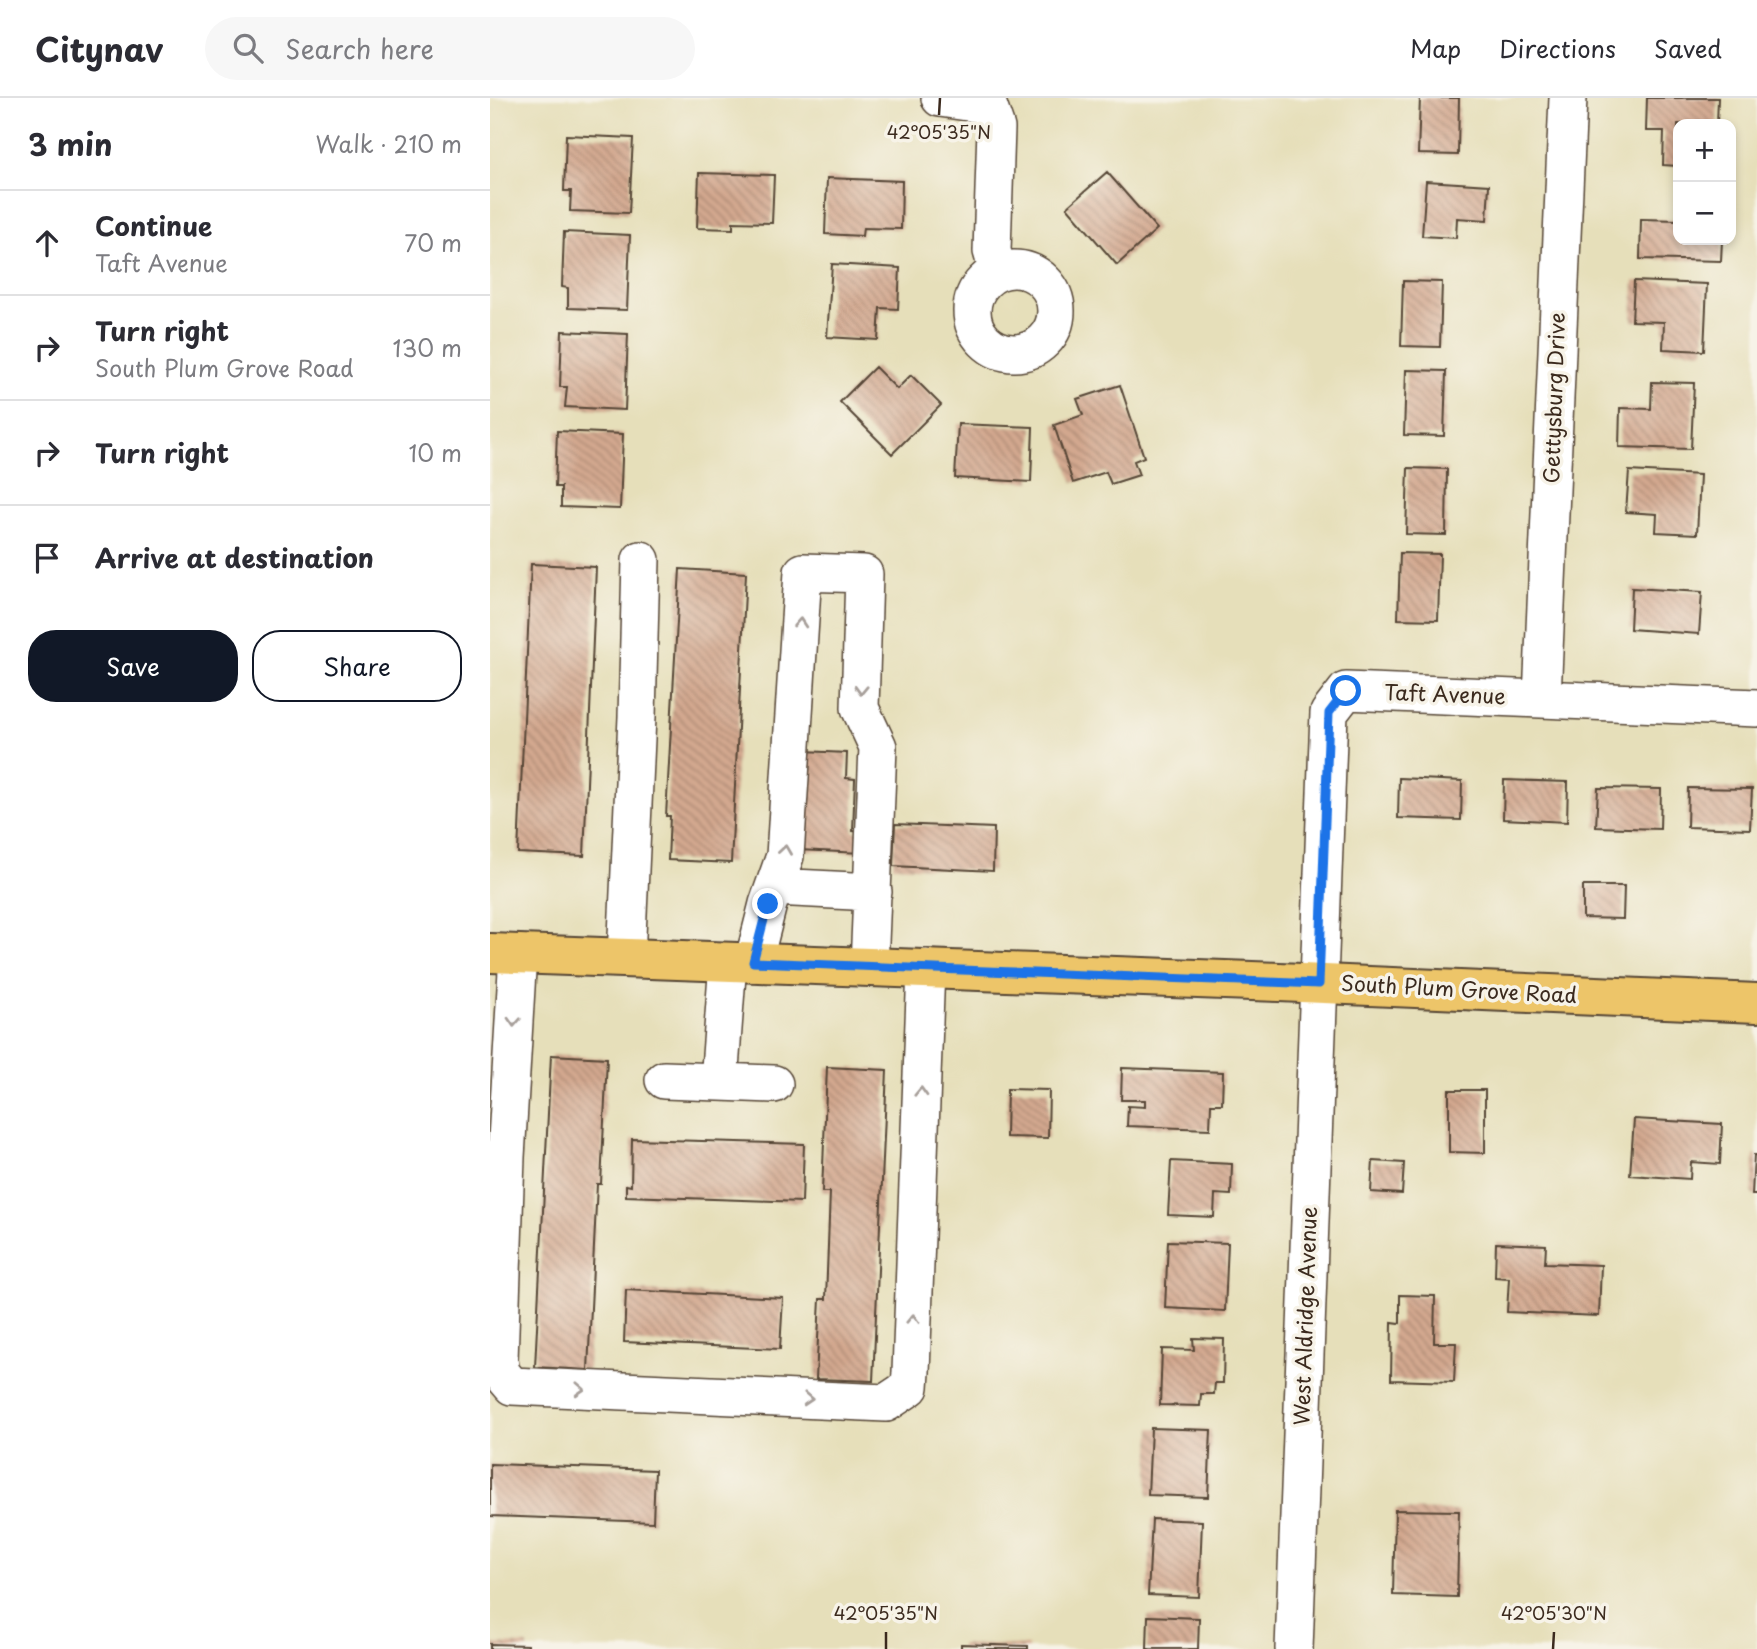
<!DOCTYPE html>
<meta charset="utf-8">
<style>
body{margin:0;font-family:"Playpen Sans",sans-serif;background:#f7f7f7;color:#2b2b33}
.controls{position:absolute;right:21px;top:21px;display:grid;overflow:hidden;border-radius:14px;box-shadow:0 4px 10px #0003}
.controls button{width:63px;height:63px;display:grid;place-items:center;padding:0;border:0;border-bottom:2px solid #e1e1e2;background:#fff;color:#2b2b33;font:35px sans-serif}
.stop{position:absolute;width:21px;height:21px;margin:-16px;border:5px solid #1a73e8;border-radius:50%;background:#fff}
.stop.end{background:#1a73e8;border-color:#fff;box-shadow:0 2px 7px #0008}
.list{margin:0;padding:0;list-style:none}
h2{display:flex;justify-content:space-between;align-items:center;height:91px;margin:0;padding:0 28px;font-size:30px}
h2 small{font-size:23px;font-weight:400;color:#7c7c81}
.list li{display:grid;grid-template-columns:46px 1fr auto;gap:21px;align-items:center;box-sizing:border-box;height:105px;padding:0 28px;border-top:2px solid #e1e1e2}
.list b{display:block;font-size:26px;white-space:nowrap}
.list p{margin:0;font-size:23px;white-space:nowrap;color:#7c7c81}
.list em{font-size:23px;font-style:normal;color:#7c7c81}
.actions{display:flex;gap:14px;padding:21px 28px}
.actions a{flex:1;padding:16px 0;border:2px solid #111827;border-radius:28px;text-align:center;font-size:24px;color:#111827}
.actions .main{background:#111827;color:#fff}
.icon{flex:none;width:38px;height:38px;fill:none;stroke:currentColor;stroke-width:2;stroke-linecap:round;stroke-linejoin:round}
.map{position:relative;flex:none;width:1267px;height:1551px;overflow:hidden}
header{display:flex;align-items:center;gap:42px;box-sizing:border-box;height:98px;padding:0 35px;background:#fff;border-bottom:2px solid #e1e1e2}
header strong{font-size:33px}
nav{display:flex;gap:38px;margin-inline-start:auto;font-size:24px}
.search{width:490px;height:63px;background:#f7f7f7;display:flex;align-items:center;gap:18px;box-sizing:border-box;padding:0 24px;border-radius:38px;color:#7c7c81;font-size:26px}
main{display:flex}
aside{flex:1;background:#fff}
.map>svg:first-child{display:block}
.building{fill:url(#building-back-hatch)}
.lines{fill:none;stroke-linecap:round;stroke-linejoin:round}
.minor-casing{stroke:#554535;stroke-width:40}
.major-casing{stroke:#554535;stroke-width:42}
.minor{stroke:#fff;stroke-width:37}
.major{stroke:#edc569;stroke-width:38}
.oneway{stroke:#a79f9a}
.route{stroke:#1a73e8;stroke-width:9}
.ticks{fill:none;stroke:#3b2a1e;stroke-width:2.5}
.labels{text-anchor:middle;stroke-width:7;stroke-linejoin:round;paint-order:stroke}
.street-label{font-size:21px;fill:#3b2a1e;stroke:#f7f3e8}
.ticks-label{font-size:18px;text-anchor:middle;fill:#3b2a1e;stroke:#f7f3e8;stroke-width:7;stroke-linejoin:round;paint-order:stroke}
</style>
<header>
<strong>Citynav</strong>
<div class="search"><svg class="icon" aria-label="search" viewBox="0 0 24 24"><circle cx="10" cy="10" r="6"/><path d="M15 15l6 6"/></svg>Search here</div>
<nav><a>Map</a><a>Directions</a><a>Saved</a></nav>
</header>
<main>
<aside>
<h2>3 min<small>Walk · 210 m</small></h2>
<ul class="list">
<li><svg class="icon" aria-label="ahead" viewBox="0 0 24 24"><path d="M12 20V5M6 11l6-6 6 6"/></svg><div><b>Continue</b><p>Taft Avenue</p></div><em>70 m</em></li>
<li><svg class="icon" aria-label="right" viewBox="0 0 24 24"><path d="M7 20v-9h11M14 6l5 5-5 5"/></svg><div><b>Turn right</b><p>South Plum Grove Road</p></div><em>130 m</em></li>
<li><svg class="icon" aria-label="right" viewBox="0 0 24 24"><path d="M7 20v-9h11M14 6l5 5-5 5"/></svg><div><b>Turn right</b></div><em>10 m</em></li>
<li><svg class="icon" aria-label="arrive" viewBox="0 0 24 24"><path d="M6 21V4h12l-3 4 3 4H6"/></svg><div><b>Arrive at destination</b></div></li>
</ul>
<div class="actions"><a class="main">Save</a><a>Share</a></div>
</aside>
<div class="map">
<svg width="1267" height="1551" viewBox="0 0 1267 1551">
<defs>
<pattern id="building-back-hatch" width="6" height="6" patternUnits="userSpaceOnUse" patternTransform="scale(1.75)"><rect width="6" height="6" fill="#d3a88f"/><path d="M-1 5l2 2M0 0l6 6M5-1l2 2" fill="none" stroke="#ac8974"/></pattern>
</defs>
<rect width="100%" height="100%" fill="#f7f3e8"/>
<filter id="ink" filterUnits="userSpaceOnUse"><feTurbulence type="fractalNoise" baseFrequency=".0143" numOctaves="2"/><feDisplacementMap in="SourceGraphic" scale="14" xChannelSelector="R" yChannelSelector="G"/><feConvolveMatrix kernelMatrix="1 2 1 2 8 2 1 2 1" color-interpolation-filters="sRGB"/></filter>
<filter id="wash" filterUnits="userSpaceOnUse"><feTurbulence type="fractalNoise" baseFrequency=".00686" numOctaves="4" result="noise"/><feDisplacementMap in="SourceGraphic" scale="28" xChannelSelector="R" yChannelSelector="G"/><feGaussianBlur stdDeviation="1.57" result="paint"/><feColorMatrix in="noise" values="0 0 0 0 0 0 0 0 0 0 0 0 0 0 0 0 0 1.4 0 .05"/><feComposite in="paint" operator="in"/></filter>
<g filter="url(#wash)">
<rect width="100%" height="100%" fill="#e6dfba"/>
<g id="blocks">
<path class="building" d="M930,0H969L968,57L928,56Z
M1157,0H1228L1227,26H1188V68L1173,67L1174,33H1156Z
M76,37L143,40L139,115L80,113L81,93H74Z
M617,74L667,131L627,167L577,109Z
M209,75L284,77L282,125L243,124V131L207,130Z
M337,80L412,83L411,131L373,130L372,138L335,136Z
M936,83L999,87L997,122L967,120L966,140L932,138Z
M1151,121L1188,122V142H1232L1231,163L1150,161Z
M74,134L140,137L137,212L78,210V190L72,189Z
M342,166L410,170L408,211L390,210L388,242L337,239Z
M913,183L952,184L950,249L911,248Z
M1144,183L1217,186L1214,253L1173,251L1174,224L1142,223Z
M72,233L138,236L135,312L75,309L77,289H70Z
M385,269L407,291L421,277L451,307L402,356L350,304Z
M916,272L956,273L954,338L914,337Z
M1162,284L1204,285L1201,351L1129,349L1130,310L1161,311Z
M630,287L654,359L644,363L649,377L621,386L616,374L583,385L564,327L593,317L587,301Z
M468,326L543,329L541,384L465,380Z
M67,333L133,336L130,411L71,409V389H65Z
M918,370L957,371L956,437L916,436Z
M1139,373L1210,377L1207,436L1166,434L1167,416L1136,414Z
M910,455L950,456L948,522L908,521Z
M41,466L106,469L94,758L28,755Z
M190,471L256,475L241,765L178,762L180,718H176Z
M1142,490L1212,494L1209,536L1140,531Z
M313,653L357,655L356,680L365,681L363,733L374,734L372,755L308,752Z
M909,680L972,683L971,722L908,720Z
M1014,682L1078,684L1077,724L1013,721Z
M1108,690L1171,691L1170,731L1106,729Z
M1198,690L1262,691L1260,731L1197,729Z
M405,726L504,730L503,773L403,768Z
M1093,788H1134L1133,821L1093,820Z
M61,957L117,960L111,1086H107L98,1272L45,1269Z
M337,969L397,972L383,1283L326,1281L330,1201H336L340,1094H332Z
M632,970L733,974L732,1006H721L720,1031L637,1028L638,1008L655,1009V1002H631Z
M517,991L559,992L558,1040L516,1039Z
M959,992H995V1055L959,1054Z
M1144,1021L1232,1026L1230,1066L1201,1064L1200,1081L1140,1077Z
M142,1041L314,1046L312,1104L136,1098V1087L141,1088Z
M1264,1057H1267V1097H1262Z
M681,1063L742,1066L741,1097L725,1096L724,1119L678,1117Z
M883,1063L914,1065L912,1096L881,1094Z
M678,1143L738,1145L735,1213L675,1210Z
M1006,1145L1056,1147L1055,1165L1111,1167L1109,1218L1017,1214L1019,1180L1005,1179Z
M136,1192L293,1200L290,1251L134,1244Z
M910,1197L945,1198L944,1245H966L964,1284L901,1282L902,1224L910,1225Z
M703,1240L734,1241L733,1285H725L724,1296H711L710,1308L670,1307L672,1251L704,1252Z
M661,1330L721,1332L718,1399L658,1397Z
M0,1366L165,1372L163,1424L0,1418Z
M905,1412L969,1413L967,1499L903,1497Z
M662,1421L712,1423L709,1499L658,1497Z
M658,1518L709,1520L708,1551H657Z
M0,1546L38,1547V1551H0Z
M471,1546L538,1548V1551H471Z"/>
</g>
</g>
<g filter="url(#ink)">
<use href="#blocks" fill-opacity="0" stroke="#554535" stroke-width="2"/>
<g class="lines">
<g class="minor-casing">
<path id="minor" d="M450,0L498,7L506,30L502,153L508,174
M482 213a42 42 0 1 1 84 0a42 42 0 1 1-84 0Z
M1052,600L1078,0
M284,789L383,794
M28,856L16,1059L9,1262L11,1275L22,1288L396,1305L420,1289L421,1274L436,870
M136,860L147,619L151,462
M263,865L278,806L295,758L313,474L374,476L370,610L388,649L379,869
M174,982L229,984L238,864
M229,984L284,986
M804,1551L839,615L856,593L1267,610"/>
</g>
<g class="major-casing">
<path id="major" d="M0,855L789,884L1267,905"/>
</g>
<use href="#minor" class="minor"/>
<use href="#major" class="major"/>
</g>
<defs><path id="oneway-chevron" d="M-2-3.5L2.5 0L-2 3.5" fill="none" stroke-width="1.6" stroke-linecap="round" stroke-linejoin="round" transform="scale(1.75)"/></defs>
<g class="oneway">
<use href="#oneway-chevron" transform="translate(310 525) rotate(-86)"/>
<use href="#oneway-chevron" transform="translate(371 592) rotate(92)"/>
<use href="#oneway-chevron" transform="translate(295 752) rotate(-82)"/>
<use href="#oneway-chevron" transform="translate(24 924) rotate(93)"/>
<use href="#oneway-chevron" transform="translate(431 994) rotate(-88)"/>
<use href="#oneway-chevron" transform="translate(423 1221) rotate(-88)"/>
<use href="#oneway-chevron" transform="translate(90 1291) rotate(3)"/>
<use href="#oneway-chevron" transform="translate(318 1301) rotate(3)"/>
</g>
</g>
<g class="lines" filter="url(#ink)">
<path class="route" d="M278,806L263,864L829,886L839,615L856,593"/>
</g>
<path class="ticks" d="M449,17L450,0M396,1551V1534M1063,1551L1064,1534"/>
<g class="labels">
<g class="street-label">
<text transform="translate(1065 300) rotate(-88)" y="7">Gettysburg Drive</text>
<text transform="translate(955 597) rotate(2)" y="7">Taft Avenue</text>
<text transform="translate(969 892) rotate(3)" y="7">South Plum Grove Road</text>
<text transform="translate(816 1218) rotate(-88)" y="7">West Aldridge Avenue</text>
</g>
</g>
<g class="ticks-label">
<text x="449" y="41">42°05'35"N</text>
<text x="396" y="1522">42°05'35"N</text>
<text x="1064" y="1522">42°05'30"N</text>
</g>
</svg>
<div class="controls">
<button>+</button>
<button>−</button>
</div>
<div class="stop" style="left:856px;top:593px"></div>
<div class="stop end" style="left:278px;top:806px"></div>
</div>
</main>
